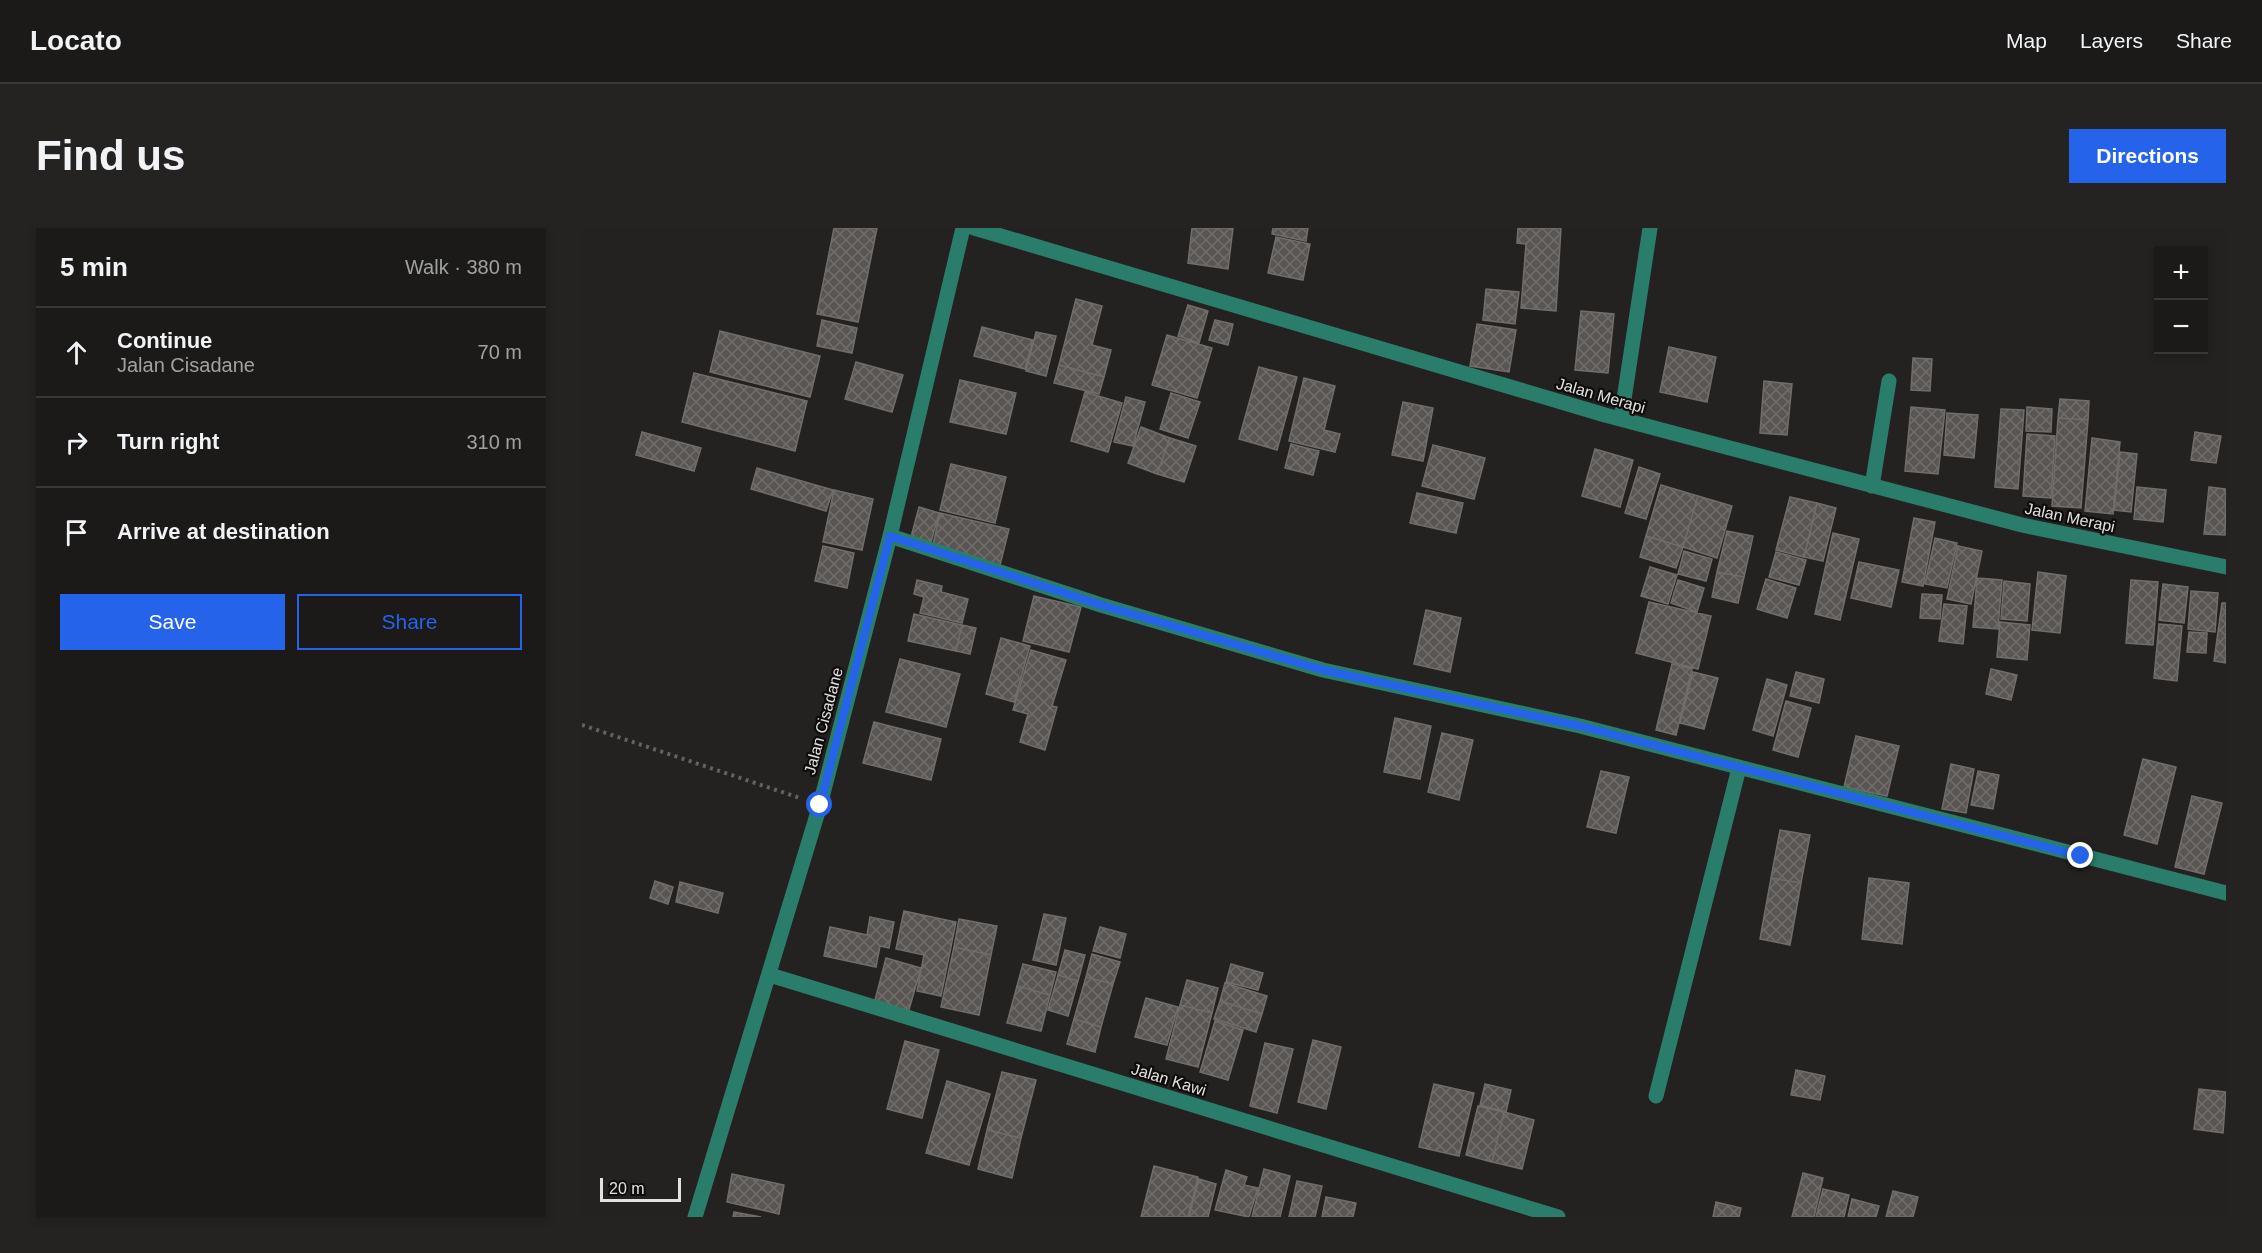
<!DOCTYPE html>
<meta charset="utf-8">
<style>
body{margin:0;font-family:Arial,sans-serif;background:#242321;color:#f1f3f6}
.controls{position:absolute;right:18px;top:18px;display:grid;overflow:hidden;border-radius:0px;box-shadow:0 3px 9px #0003}
.controls button{width:54px;height:54px;display:grid;place-items:center;padding:0;border:0;border-bottom:2px solid #393837;background:#1b1a18;color:#f1f3f6;font:30px sans-serif}
.scale{position:absolute;left:18px;bottom:15px;width:81px;box-sizing:border-box;padding-left:6px;border:3px solid #e3e1e0;border-top:0;font-size:16px;line-height:21px;white-space:nowrap;color:#e3e1e0;-webkit-text-stroke:4px #0d0c0b;paint-order:stroke}
.stop{position:absolute;width:18px;height:18px;margin:-14px;border:4px solid #2563eb;border-radius:50%;background:#fff}
.stop.end{background:#2563eb;border-color:#fff;box-shadow:0 2px 6px #0008}
.list{margin:0;padding:0;list-style:none}
h2{display:flex;justify-content:space-between;align-items:center;height:78px;margin:0;padding:0 24px;font-size:26px}
h2 small{font-size:20px;font-weight:400;color:#a0a1a2}
.list li{display:grid;grid-template-columns:39px 1fr auto;gap:18px;align-items:center;box-sizing:border-box;height:90px;padding:0 24px;border-top:2px solid #393837}
.list b{display:block;font-size:22px;white-space:nowrap}
.list p{margin:0;font-size:20px;white-space:nowrap;color:#a0a1a2}
.list em{font-size:20px;font-style:normal;color:#a0a1a2}
.actions{display:flex;gap:12px;padding:18px 24px}
.actions a{flex:1;padding:14px 0;border:2px solid #2563eb;border-radius:0px;text-align:center;font-size:21px;color:#2563eb}
.actions .main{background:#2563eb;color:#fff}
.icon{flex:none;width:33px;height:33px;fill:none;stroke:currentColor;stroke-width:2;stroke-linecap:round;stroke-linejoin:round}
.map{position:relative;flex:none;width:1644px;height:989px;overflow:hidden;border-radius:0px}
header{display:flex;align-items:center;gap:36px;box-sizing:border-box;height:84px;padding:0 30px;background:#1b1a18;border-bottom:2px solid #393837}
header strong{font-size:28px}
nav{display:flex;gap:33px;margin-inline-start:auto;font-size:21px}
.intro{display:flex;align-items:center;justify-content:space-between;box-sizing:border-box;height:144px;padding:0 36px}
h1{margin:0;font-size:42px}
.button{padding:15px 27px;border-radius:0px;background:#2563eb;color:#fff;font-size:21px;font-weight:700}
main{display:flex;gap:36px;padding:0 36px}
aside{flex:1;background:#1b1a18;border-radius:0px;box-shadow:0 3px 9px #0003}
.map>svg:first-child{display:block}
.building{fill:url(#building-cross-hatch);stroke:#706d6b;stroke-width:1.5}
.lines{fill:none;stroke-linecap:round;stroke-linejoin:round}
.path{stroke:#646260;stroke-width:4;stroke-dasharray:3 4.5;stroke-linecap:butt}
.minor{stroke:#2a7d6b;stroke-width:15}
.route{stroke:#2563eb;stroke-width:8}
.labels{text-anchor:middle;stroke-width:4.5;stroke-linejoin:round;paint-order:stroke}
.street-label{font-size:16px;fill:#e3e1e0;stroke:#0d0c0b}
</style>
<header>
<strong>Locato</strong>
<nav><a>Map</a><a>Layers</a><a>Share</a></nav>
</header>
<div class="intro"><h1>Find us</h1><a class="button">Directions</a></div>
<main>
<aside>
<h2>5 min<small>Walk · 380 m</small></h2>
<ul class="list">
<li><svg class="icon" aria-label="ahead" viewBox="0 0 24 24"><path d="M12 20V5M6 11l6-6 6 6"/></svg><div><b>Continue</b><p>Jalan Cisadane</p></div><em>70 m</em></li>
<li><svg class="icon" aria-label="right" viewBox="0 0 24 24"><path d="M7 20v-9h11M14 6l5 5-5 5"/></svg><div><b>Turn right</b></div><em>310 m</em></li>
<li><svg class="icon" aria-label="arrive" viewBox="0 0 24 24"><path d="M6 21V4h12l-3 4 3 4H6"/></svg><div><b>Arrive at destination</b></div></li>
</ul>
<div class="actions"><a class="main">Save</a><a>Share</a></div>
</aside>
<div class="map">
<svg width="1644" height="989" viewBox="0 0 1644 989">
<defs>
<pattern id="building-cross-hatch" width="8" height="8" patternUnits="userSpaceOnUse" patternTransform="scale(1.5)"><rect width="8" height="8" fill="#585553"/><path d="M0 0l8 8M0 8l8-8" fill="none" stroke="#706d6b"/></pattern>
</defs>
<rect width="100%" height="100%" fill="#242220"/>
<path class="building" d="M252,0H295L276,94L235,86Z
M610,0H651L646,41L606,35Z
M691,0H726L724,13L690,6Z
M936,0H979L974,83L939,80L944,16L935,15Z
M694,9L728,16L721,52L686,45Z
M904,61L937,64L933,96L901,92Z
M494,71L520,78L510,117L529,122L522,149L477,137Z
M606,77L626,83L617,115L596,108Z
M999,83L1032,86L1026,145L993,142Z
M240,92L275,100L270,125L235,118Z
M633,92L651,96L646,117L627,112Z
M895,96L934,102L927,144L888,138Z
M400,99L451,112L443,141L392,128Z
M138,103L238,128L228,169L128,144Z
M454,104L474,108L464,148L444,143Z
M585,107L630,120L615,170L570,157Z
M1087,119L1134,129L1125,174L1078,164Z
M1331,130L1350,131L1348,163L1329,162Z
M274,134L321,147L310,184L263,171Z
M477,137L522,149L517,166L472,155Z
M677,139L715,149L695,222L657,211Z
M112,145L225,173L213,223L100,194Z
M722,150L753,158L742,202L758,206L753,224L707,213Z
M378,152L434,165L424,206L368,194Z
M1182,153L1210,156L1205,207L1178,205Z
M503,164L540,175L526,224L489,213Z
M589,165L618,174L606,210L578,201Z
M544,169L563,174L551,218L532,214Z
M1478,171L1507,173L1506,192L1476,190Z
M821,174L851,180L841,233L810,227Z
M1329,179L1363,182L1356,246L1323,243Z
M1445,179L1470,181L1469,204L1444,203Z
M1419,181L1442,182L1436,261L1413,259Z
M1365,185L1396,187L1392,230L1362,227Z
M1476,190L1506,192L1499,280L1470,278Z
M559,199L588,210L575,246L546,235Z
M60,204L119,220L112,243L54,227Z
M1613,204L1639,208L1634,235L1609,232Z
M1445,206L1473,208L1469,270L1441,268Z
M588,210L614,218L602,254L575,246Z
M1510,210L1538,214L1531,286L1503,283Z
M709,216L737,223L731,247L703,240Z
M851,217L903,230L892,271L840,258Z
M1013,221L1051,232L1038,279L1000,268Z
M1538,224L1555,226L1549,284L1532,282Z
M369,236L424,249L413,295L358,282Z
M1057,239L1078,246L1064,291L1043,285Z
M175,240L251,262L244,283L169,261Z
M1079,257L1116,268L1101,319L1064,308Z
M1555,259L1584,262L1581,294L1552,291Z
M1627,259L1644,261L1643,307L1622,306Z
M252,262L291,271L280,322L241,314Z
M835,265L881,275L874,305L828,295Z
M1116,268L1150,278L1135,330L1101,319Z
M1208,269L1235,275L1222,329L1194,322Z
M1235,275L1254,280L1241,333L1222,329Z
M337,279L357,285L349,314L329,309Z
M358,285L427,301L418,337L350,321Z
M1332,290L1353,294L1341,358L1320,354Z
M1145,303L1171,308L1162,349L1135,344Z
M1251,305L1277,311L1258,392L1233,386Z
M1064,308L1101,319L1094,340L1058,329Z
M1353,310L1375,315L1365,360L1343,356Z
M241,318L272,325L265,360L233,353Z
M1376,318L1400,323L1389,376L1365,371Z
M1102,323L1130,331L1124,353L1096,346Z
M1194,324L1224,332L1217,357L1187,349Z
M1277,334L1317,342L1309,379L1269,370Z
M1068,339L1095,347L1086,376L1059,368Z
M1135,344L1162,349L1156,375L1130,369Z
M1456,344L1484,348L1478,405L1450,402Z
M1395,350L1420,352L1416,401L1391,399Z
M1184,351L1214,360L1205,390L1175,381Z
M335,352L360,358L359,364L386,371L380,395L338,385L342,369L332,366Z
M1096,352L1122,360L1115,384L1089,375Z
M1549,352L1576,354L1571,417L1544,415Z
M1422,353L1448,356L1445,393L1419,391Z
M1581,356L1606,359L1602,395L1577,392Z
M1609,363L1636,365L1633,404L1606,401Z
M1340,366L1360,367L1358,391L1338,390Z
M452,368L499,379L487,424L441,413Z
M1067,374L1129,388L1116,441L1054,425Z
M1640,375H1644V435L1632,433Z
M1362,376L1385,378L1381,416L1357,413Z
M844,382L879,390L868,444L832,436Z
M332,386L380,397L374,423L326,413Z
M1418,394L1448,397L1445,432L1415,429Z
M1577,396L1600,398L1595,453L1572,450Z
M380,397L394,400L388,426L374,423Z
M1607,404L1625,405L1624,425L1605,424Z
M419,410L448,418L432,474L404,466Z
M449,422L484,432L470,478L475,479L463,522L438,514L446,486L431,482Z
M318,431L378,446L364,499L304,484Z
M1090,436L1110,441L1094,507L1074,502Z
M1409,441L1435,447L1429,472L1404,466Z
M1111,444L1136,450L1122,501L1098,495Z
M1214,444L1242,451L1237,475L1208,468Z
M1185,451L1205,457L1191,508L1171,502Z
M1204,473L1229,480L1216,529L1191,522Z
M813,490L849,498L838,551L802,544Z
M292,494L359,511L349,552L281,535Z
M860,505L891,512L877,572L846,564Z
M1274,508L1317,518L1305,568L1262,559Z
M1561,531L1594,539L1575,616L1542,607Z
M1369,536L1392,541L1384,585L1360,581Z
M1019,543L1047,549L1034,605L1005,599Z
M1396,543L1417,547L1411,581L1389,577Z
M1610,568L1640,575L1622,646L1593,639Z
M1198,602L1228,607L1219,655L1189,650Z
M1189,650L1219,655L1208,717L1178,711Z
M1287,650L1327,655L1320,716L1280,711Z
M73,653L91,659L86,676L68,670Z
M98,654L141,665L136,685L94,674Z
M322,683L374,694L359,768L335,763L342,727L314,721Z
M462,686L484,690L474,737L451,732Z
M288,689L312,694L307,720L298,718L294,739L242,728L248,699L285,707Z
M377,691L415,698L409,727L372,719Z
M518,699L544,706L538,730L511,723Z
M372,719L409,727L397,787L359,779Z
M483,722L503,727L496,753L476,747Z
M510,726L538,734L531,756L504,749Z
M304,730L339,740L326,785L292,776Z
M441,736L474,744L468,767L435,758Z
M649,736L681,745L676,762L644,754Z
M476,747L496,753L486,788L466,782Z
M504,749L531,756L519,799L492,791Z
M605,752L636,760L630,785L598,777Z
M643,755L685,768L680,786L638,773Z
M435,758L468,767L459,803L425,795Z
M564,770L596,779L585,817L553,809Z
M638,773L680,786L674,804L632,791Z
M598,777L630,785L616,839L584,831Z
M492,791L519,799L513,824L485,816Z
M633,793L661,802L646,852L618,844Z
M731,812L759,819L744,881L716,874Z
M323,813L357,822L340,890L305,881Z
M683,815L711,821L695,885L668,878Z
M1214,842L1243,848L1238,872L1209,867Z
M420,844L454,852L439,910L405,902Z
M365,853L408,866L387,937L344,925Z
M852,856L892,865L877,928L837,919Z
M903,856L929,862L924,884L898,877Z
M1617,861L1644,864L1641,905L1612,901Z
M896,878L922,884L910,934L884,927Z
M922,884L952,892L940,941L910,934Z
M405,902L439,910L430,950L396,941Z
M572,938L616,949L606,989H559Z
M682,941L708,948L698,989H670Z
M644,942L665,949L662,957L676,960L667,989L633,982Z
M1221,945L1241,950L1232,989H1210Z
M150,946L202,957L197,986L145,974Z
M617,951L634,956L626,989H607Z
M715,953L740,958L733,989H707Z
M1241,961L1267,967L1262,989H1234Z
M1311,963L1336,969L1331,989H1304Z
M744,969L774,975L771,989H740Z
M1270,971L1297,978L1294,989H1266Z
M1134,974L1159,980L1157,989H1131Z
M152,984L179,989H151Z"/>
<g class="lines">
<path class="path" d="M0,497L218,570"/>
<path class="minor" d="M392,0L1023,187L1440,297L1644,339
M1039,191L1068,0
M1290,258L1307,153
M308,308L519,377L741,442L998,498L1644,665
M188,747L976,989
M1074,868L1157,540
M113,989L238,577L308,308L381,0"/>
</g>
<g class="lines">
<path class="route" d="M238,577L308,308L519,377L741,442L998,498L1499,628"/>
</g>
<g class="labels">
<g class="street-label">
<text transform="translate(1019 167) rotate(16)" y="6">Jalan Merapi</text>
<text transform="translate(1488 289) rotate(12)" y="6">Jalan Merapi</text>
<text transform="translate(241 493) rotate(-75)" y="6">Jalan Cisadane</text>
<text transform="translate(587 851) rotate(17)" y="6">Jalan Kawi</text>
</g>
</g>
</svg>
<div class="controls">
<button>+</button>
<button>−</button>
</div>
<div class="scale">20 m</div>
<div class="stop" style="left:238px;top:577px"></div>
<div class="stop end" style="left:1499px;top:628px"></div>
</div>
</main>
